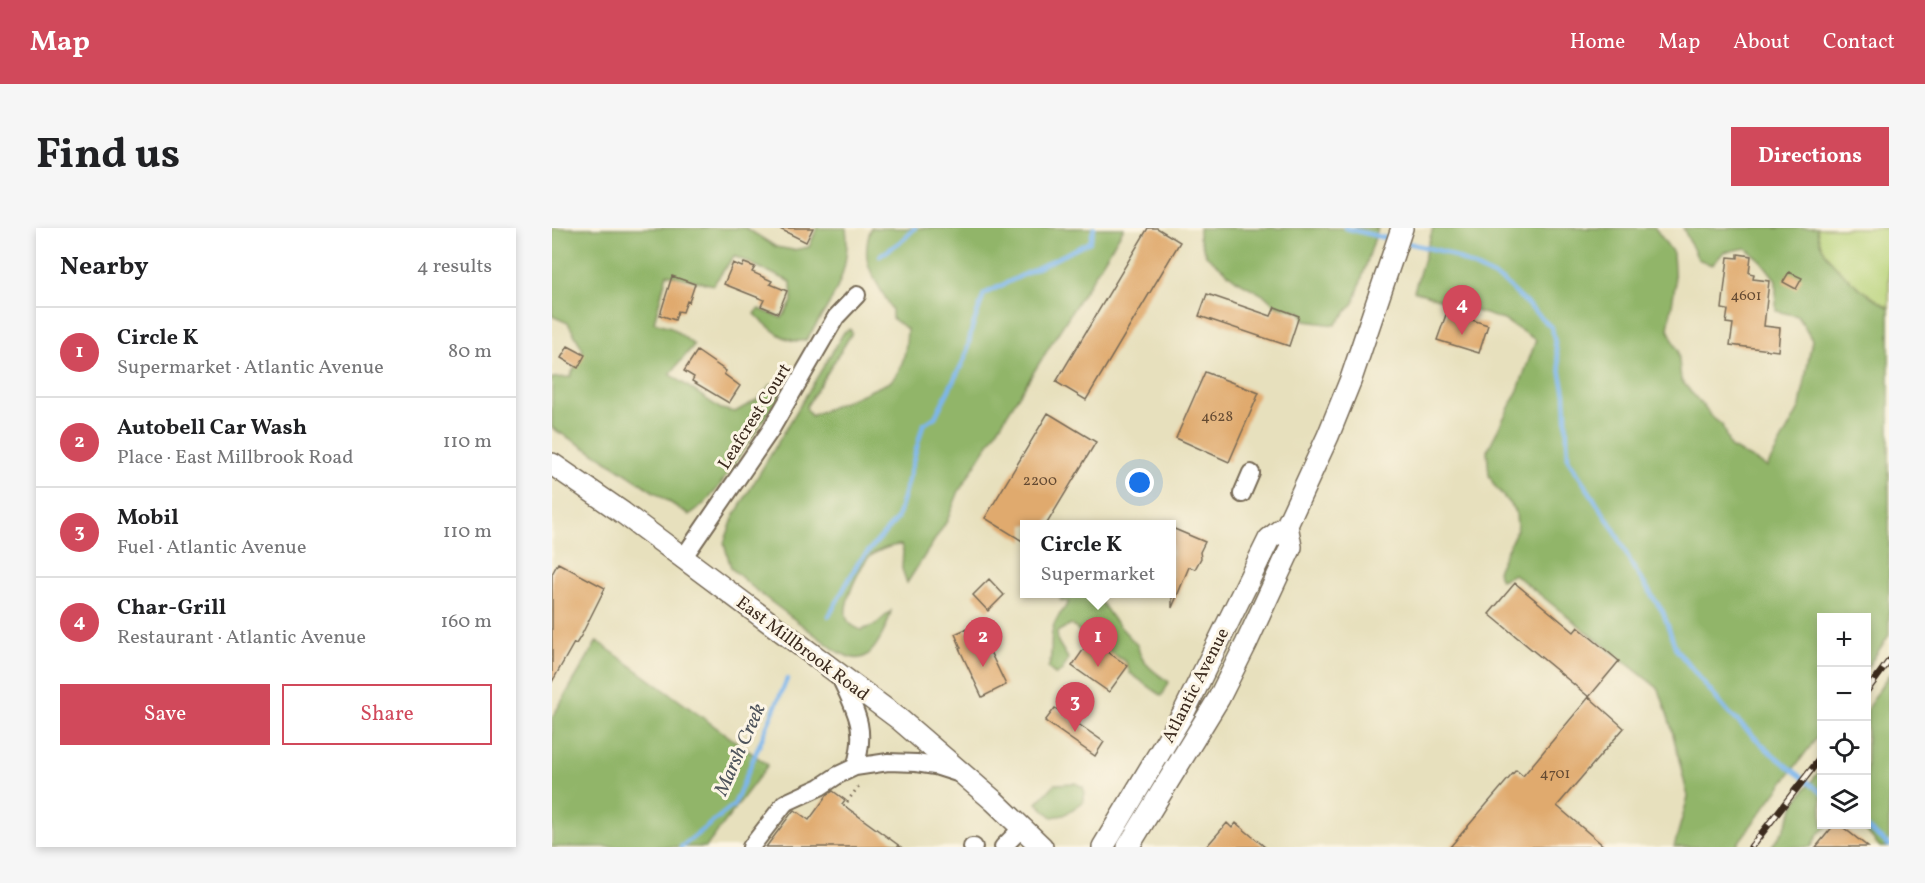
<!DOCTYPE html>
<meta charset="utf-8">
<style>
body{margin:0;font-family:Vollkorn,serif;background:#f6f6f6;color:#202124}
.controls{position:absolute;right:18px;bottom:18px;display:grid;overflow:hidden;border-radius:0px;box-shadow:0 3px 9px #0003}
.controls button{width:54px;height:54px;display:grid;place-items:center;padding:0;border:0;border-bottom:2px solid #e0e0e0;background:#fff;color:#202124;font:30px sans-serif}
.you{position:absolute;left:588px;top:255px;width:21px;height:21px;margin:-15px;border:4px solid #fff;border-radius:50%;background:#1a73e8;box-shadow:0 0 0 9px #1a73e833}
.badge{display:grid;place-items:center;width:39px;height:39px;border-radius:50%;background:#d1495b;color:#fff;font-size:20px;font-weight:700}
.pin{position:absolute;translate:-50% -50px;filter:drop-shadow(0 2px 3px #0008)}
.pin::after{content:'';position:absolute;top:32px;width:21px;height:18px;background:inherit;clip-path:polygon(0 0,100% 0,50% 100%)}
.popup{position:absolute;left:468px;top:292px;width:156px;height:78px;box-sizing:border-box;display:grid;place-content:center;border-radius:0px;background:#fff;filter:drop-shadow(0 2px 4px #0005);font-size:20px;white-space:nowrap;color:#757577}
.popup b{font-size:22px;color:#202124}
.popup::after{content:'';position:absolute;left:50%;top:100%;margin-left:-12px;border:12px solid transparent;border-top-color:#fff}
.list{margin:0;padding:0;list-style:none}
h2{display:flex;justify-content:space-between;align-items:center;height:78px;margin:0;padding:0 24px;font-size:26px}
h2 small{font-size:20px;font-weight:400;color:#757577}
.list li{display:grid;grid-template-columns:39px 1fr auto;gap:18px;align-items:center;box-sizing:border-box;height:90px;padding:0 24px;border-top:2px solid #e0e0e0}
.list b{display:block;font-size:22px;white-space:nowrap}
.list p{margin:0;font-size:20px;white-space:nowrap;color:#757577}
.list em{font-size:20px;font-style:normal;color:#757577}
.actions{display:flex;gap:12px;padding:18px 24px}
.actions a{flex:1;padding:14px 0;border:2px solid #d1495b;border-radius:0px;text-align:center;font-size:21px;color:#d1495b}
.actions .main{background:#d1495b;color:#fff}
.icon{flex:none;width:33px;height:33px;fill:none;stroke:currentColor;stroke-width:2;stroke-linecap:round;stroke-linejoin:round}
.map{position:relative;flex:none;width:1337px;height:619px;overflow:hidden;border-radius:0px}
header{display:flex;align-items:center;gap:36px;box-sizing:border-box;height:84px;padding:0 30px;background:#d1495b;color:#fff}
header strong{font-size:28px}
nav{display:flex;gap:33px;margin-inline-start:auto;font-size:21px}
.intro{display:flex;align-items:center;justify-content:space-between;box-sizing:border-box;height:144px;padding:0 36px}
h1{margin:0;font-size:42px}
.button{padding:15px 27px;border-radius:0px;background:#d1495b;color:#fff;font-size:21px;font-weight:700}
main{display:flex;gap:36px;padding:0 36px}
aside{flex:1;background:#fff;border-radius:0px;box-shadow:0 3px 9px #0003}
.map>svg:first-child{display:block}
.green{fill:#b7d379;stroke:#797e4c;stroke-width:1.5}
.forest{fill:#91b569;stroke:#667044;stroke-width:1.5}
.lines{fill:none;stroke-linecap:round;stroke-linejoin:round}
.stream{stroke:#7cb6ed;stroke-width:4.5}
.building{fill:#e0aa6e}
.minor-casing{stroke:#776a56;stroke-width:20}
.major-casing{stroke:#776a56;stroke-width:24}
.path{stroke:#776a56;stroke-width:3;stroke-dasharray:1.5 4.5;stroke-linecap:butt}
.minor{stroke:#fff;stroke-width:16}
.major{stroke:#fff;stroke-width:21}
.rail-casing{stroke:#3b2a1e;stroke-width:7}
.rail{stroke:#fcf5e5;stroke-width:4.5;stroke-dasharray:14;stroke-linecap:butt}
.labels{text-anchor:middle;stroke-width:6;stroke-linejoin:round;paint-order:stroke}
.number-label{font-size:15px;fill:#644a32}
.street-label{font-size:18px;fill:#3b2a1e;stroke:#fcf5e5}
.water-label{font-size:20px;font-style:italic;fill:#4e545c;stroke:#fcf5e5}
</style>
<header>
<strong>Map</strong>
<nav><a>Home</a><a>Map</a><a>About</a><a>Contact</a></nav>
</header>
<div class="intro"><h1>Find us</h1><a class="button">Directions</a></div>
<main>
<aside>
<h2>Nearby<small>4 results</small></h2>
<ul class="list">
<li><span class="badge">1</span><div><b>Circle K</b><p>Supermarket · Atlantic Avenue</p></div><em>80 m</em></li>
<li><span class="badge">2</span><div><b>Autobell Car Wash</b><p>Place · East Millbrook Road</p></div><em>110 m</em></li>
<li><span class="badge">3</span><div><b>Mobil</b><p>Fuel · Atlantic Avenue</p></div><em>110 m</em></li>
<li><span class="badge">4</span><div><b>Char-Grill</b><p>Restaurant · Atlantic Avenue</p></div><em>160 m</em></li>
</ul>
<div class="actions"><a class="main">Save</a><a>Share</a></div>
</aside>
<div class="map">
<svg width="1337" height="619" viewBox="0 0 1337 619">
<rect width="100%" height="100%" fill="#fcf5e5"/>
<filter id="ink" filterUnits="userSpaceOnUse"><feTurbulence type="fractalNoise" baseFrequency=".0167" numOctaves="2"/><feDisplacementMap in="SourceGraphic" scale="12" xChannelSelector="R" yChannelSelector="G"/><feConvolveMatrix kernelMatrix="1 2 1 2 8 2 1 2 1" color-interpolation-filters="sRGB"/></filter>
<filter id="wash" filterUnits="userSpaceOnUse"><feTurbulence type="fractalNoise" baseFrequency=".008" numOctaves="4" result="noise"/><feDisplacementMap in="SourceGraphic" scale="24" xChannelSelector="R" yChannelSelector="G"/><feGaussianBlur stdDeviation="1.35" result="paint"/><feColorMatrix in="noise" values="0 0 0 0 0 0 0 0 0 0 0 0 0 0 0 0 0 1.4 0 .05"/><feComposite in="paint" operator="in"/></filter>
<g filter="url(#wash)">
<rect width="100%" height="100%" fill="#e7e0bd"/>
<path class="green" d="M1265,0H1337V80C1311,64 1266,33 1265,0Z"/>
<path class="forest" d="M0,0H194L224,19L241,22L257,19L265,0H294C300,46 278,76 254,112C235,118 215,98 203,86L207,81L230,90L240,74L239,54L182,28L161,57L115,46L102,94L119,99L142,117L118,146L169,181L183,184L206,171L219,157L226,155L231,163L166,260L153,275L137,287L52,231L0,200V150L18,149L31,122L16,95L0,88Z
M319,0H572L407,263L395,293L355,355L350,341L351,322L349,317C339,317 323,323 315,331C307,341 289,378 295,391C297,397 304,400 309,402L323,397L339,383C336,397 323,427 309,430C301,432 293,427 286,424L206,364L179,340L172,315L182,288L292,104L298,101L300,105L254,179L259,188L338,154C353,139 354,121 355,101L340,90V82C324,50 306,38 319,0Z
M647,0H826L802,75L783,97L753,93L749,84L723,77L713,68L684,52L654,27L647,9Z
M881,0H1103L1121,25L1123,58L1116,101L1126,123L1129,152L1161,190L1170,197L1178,219L1215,239L1248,179L1260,112L1246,88L1224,83V52L1209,33L1194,20L1172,24L1160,37L1146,31L1131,0H1265C1266,33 1311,64 1337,80V407L1315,440L1314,389H1270L1269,504L1183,619H1122L1136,569L1119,498L1107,461L962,346L949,352L945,343L965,301L964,284L942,257L937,247L935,223L966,162L984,112L952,92L862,63Z
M512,366H538V370L550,375L561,391L586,418C587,434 605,446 617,454L610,468L578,445L574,434L530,406L519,396L505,404L506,414L516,430L510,443L504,447L496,440C502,427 497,413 501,400C503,390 512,382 517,374L508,372Z
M45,413L216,537L154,619H0V490Z
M1337,446V619H1328L1309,597L1314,596L1315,481Z
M1269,541L1270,596L1277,597L1267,605L1259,619H1219L1231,603L1245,572Z
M523,555L531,559L533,565L531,574L512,587L500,589L485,575L503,556Z"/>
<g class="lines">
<path class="stream" d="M793,0L841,12
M852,14L893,24L951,53L1000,100L1013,166L1016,231L1063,303L1081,339L1111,384L1124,421L1173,481L1219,525L1270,565
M328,28L352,11L363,0
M277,388L306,335L345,291L371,197L383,189L414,128L420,100L432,66L538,14L542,0
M1310,596L1337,617
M129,619L182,577L235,451"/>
</g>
<g id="blocks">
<path class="building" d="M226,0H261L254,14Z
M596,0H605L628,14L534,172L504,154Z
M1186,26L1199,28L1197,45L1202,46L1201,51L1217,53L1212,98L1228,100L1226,123L1178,117L1181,96L1174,95L1176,82L1170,81L1176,29L1186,30Z
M181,35L190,39L192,35L203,39L200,44L220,53L218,56L235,63L226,85L209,78L212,72L172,56Z
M1237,44L1250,50L1244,61L1231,54Z
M120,48L143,56L137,74L135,73L131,84L126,83L123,92L108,87Z
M655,66L719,88L723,79L747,88L737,118L647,88Z
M895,84L936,97L927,125L885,112Z
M16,118L33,127L26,140L9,130Z
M145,123L174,143L172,146L188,158L177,175L140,153L142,149L132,143Z
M653,144L707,165L677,234L624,210Z
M496,185L544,214L494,297H472V314L433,290Z
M620,300L653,314L648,324L649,330L643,341L637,339L620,380Z
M6,335L53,360L29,408L24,416L22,415L0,454V346Z
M437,351L452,367L436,383L421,367Z
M963,355L1022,404L1026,399L1067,433L1037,469L937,386Z
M414,401L421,414L431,409L454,457L430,469L407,420H409L403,406Z
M538,412L576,438L557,464L520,438Z
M1037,469L1072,500L1005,578L1053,619H898L964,542L971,548Z
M503,480L552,514L543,528L493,493Z
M281,563L293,572L290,576L349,619H214L241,583L243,582L257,592L276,566Z
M675,595L680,600L684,595L713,619H654Z
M1282,597H1288L1316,619H1264Z"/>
</g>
</g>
<g filter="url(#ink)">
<use href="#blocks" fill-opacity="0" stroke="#776a56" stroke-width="1.5"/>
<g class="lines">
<g class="minor-casing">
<path id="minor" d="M690,266L699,245
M131,330L218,203L284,89L305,67
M287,447C303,482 316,499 303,539
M199,619L233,575L268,559L286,547L303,539L336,534L364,535L383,538L408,546
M420,619H422
M451,619L470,600"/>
</g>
<g class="major-casing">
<path id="major" d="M0,236L71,285L347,491L442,573L490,619
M551,619L632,484L717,311L735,297L776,208L799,151L850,0
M576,619L667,470L694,416L739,319L735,297"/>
</g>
<path class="path" d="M295,574L309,555"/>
<use href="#minor" class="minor"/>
<use href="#major" class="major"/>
<g class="rail-casing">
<path id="rail" d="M1314,464L1337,433
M1199,619L1270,528"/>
</g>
<use href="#rail" class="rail"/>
</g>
</g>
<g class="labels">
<g class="number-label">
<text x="1194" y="72">4601</text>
<text x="665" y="193">4628</text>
<text x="488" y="257">2200</text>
<text x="1003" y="550">4701</text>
</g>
<g class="street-label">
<text transform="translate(202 188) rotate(-58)" y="6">Leafcrest Court</text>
<text transform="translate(251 420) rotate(37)" y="6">East Millbrook Road</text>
<text transform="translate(643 457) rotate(-63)" y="6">Atlantic Avenue</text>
</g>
<g class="water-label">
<text transform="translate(187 521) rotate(-66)" y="7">Marsh Creek</text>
</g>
</g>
</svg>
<div class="controls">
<button>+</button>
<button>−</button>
<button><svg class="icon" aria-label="locate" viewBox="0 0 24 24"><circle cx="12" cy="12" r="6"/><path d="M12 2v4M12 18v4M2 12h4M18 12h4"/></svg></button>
<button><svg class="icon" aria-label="layers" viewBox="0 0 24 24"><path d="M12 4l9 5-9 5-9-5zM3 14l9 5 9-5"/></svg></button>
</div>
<div class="you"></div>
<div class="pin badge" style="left:546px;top:439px">1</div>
<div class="popup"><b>Circle K</b>Supermarket</div>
<div class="pin badge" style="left:431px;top:439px">2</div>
<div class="pin badge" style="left:523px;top:504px">3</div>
<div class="pin badge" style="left:910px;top:107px">4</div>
</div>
</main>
